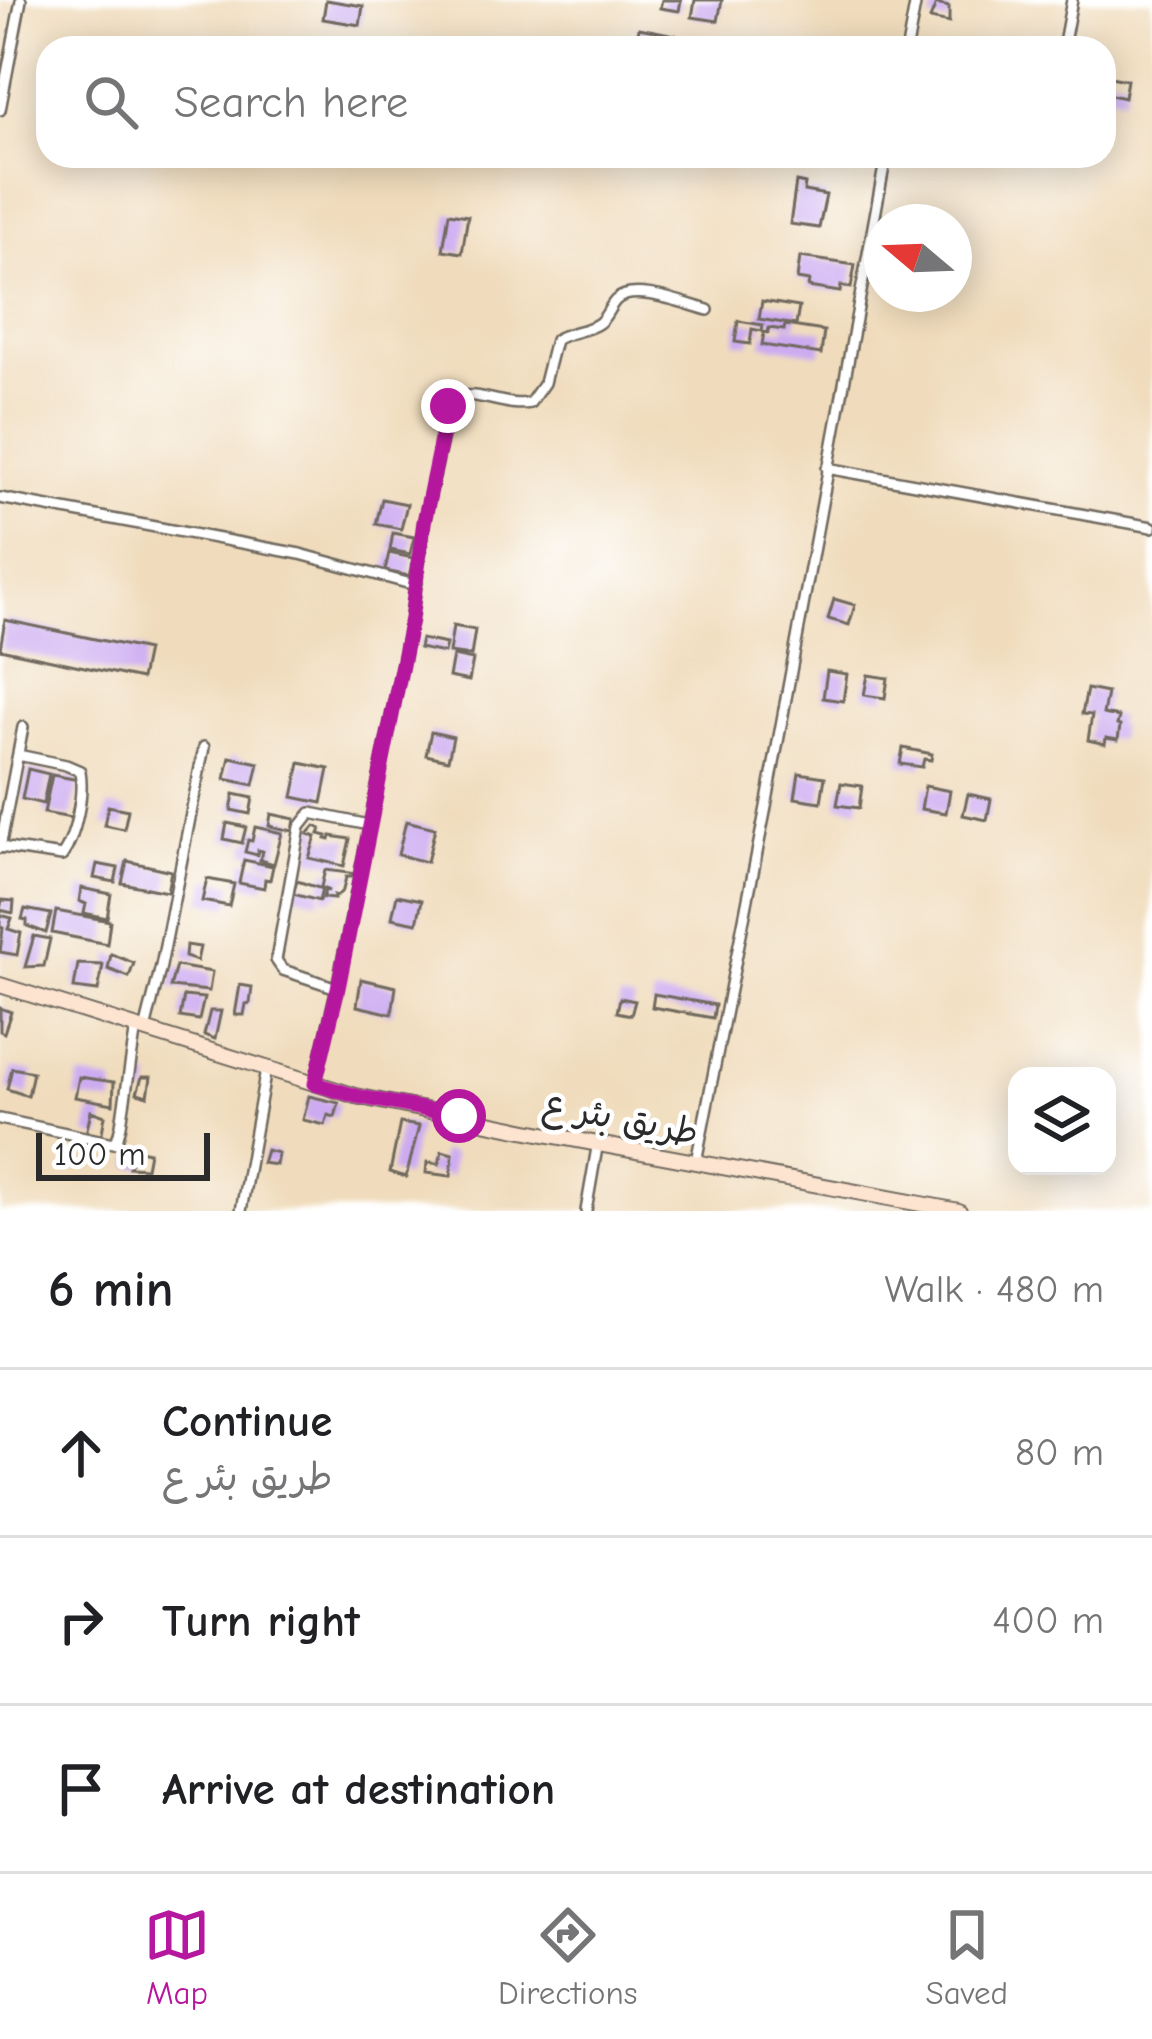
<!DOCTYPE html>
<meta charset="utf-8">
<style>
body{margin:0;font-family:"Comic Neue","Playpen Sans Arabic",sans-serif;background:#f2f2f2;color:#202124}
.controls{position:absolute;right:36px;bottom:36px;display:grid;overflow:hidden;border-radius:24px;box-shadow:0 6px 30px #0003}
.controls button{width:108px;height:108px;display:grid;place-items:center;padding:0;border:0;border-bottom:3px solid #e0e0e0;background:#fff;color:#202124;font:60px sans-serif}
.compass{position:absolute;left:864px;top:204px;width:108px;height:108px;border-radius:50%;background:#fff;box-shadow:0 6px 30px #0003;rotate:289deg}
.scale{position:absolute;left:36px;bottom:30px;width:174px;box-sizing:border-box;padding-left:12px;border:6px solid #2b2b2b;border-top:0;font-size:33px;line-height:42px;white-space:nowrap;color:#2b2b2b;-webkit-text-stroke:9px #fff;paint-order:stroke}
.stop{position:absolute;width:36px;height:36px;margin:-27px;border:9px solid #b5179e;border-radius:50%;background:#fff}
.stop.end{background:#b5179e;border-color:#fff;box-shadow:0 3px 12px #0008}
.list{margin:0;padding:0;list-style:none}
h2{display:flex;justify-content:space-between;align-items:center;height:156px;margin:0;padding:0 48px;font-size:51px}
h2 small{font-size:39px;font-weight:400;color:#757577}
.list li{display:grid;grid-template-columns:78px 1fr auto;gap:36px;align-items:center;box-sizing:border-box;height:168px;padding:0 48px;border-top:3px solid #e0e0e0}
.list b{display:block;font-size:45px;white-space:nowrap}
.list p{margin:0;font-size:39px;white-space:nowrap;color:#757577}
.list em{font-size:39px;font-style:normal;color:#757577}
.icon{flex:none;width:66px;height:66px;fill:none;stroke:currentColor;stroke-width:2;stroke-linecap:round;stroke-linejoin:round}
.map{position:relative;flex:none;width:1152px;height:1211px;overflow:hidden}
.search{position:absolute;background:#fff;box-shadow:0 6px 30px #0003;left:36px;right:36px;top:36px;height:132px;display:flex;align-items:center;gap:30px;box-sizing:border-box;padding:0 42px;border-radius:36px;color:#757577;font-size:45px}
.sheet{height:660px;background:#fff}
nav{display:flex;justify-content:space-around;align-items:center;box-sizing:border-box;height:168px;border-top:3px solid #e0e0e0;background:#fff;font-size:33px;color:#757577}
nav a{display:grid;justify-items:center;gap:6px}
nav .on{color:#b5179e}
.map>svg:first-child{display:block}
.building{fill:#ccabf1}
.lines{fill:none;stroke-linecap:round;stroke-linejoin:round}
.street-casing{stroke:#70695e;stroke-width:14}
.secondary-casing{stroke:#70695e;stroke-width:18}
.street{stroke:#fff;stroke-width:9}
.secondary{stroke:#fde4d0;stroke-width:14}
.route{stroke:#b5179e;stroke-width:15}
.labels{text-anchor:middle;stroke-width:9;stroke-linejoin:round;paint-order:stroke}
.street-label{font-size:36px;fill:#2b2b2b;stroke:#fff}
</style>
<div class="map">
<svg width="1152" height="1211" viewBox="0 0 1152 1211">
<rect width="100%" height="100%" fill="#fff"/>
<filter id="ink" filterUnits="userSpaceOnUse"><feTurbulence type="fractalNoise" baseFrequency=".00833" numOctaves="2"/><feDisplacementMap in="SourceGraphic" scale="24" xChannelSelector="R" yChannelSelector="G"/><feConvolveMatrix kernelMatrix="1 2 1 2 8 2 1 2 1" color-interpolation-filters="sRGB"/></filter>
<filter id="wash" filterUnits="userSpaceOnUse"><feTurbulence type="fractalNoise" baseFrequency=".004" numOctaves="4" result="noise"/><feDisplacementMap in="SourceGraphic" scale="48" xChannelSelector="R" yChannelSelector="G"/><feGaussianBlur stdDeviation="2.7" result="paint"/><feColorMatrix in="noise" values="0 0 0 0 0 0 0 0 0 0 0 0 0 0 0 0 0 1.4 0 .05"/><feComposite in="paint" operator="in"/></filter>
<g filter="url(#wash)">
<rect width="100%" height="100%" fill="#f0dcbc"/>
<g id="blocks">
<path class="building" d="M326,0L363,6L360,25L323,19Z
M662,0H681L679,11L660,8Z
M695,0H722L718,21L692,17Z
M936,4L949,7V23L930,19Z
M639,28L675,35L673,48H643L644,40L637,39Z
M1110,77L1127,80L1124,98L1107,94Z
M796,182L805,184L804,191L826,195L819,228L790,224Z
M449,213L468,216L462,253L443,250Z
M800,257L855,265L851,288L841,286L840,292L808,287L809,281L797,279Z
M762,301L799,307L796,325L759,319Z
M738,321L763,325L762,331L752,329L750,344L735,342Z
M785,325L824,331L821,354L762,345L764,332L768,333L769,328L784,330Z
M382,499L407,504L401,529L376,524Z
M393,533L414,537L410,554L390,550Z
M389,553L413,558L409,576L385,571Z
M834,599L855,605L849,625L828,619Z
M5,620L147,650L141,679L0,649Z
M453,626L475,630L471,656L449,653Z
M421,639L446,644L444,653L419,648Z
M453,656L473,660L469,681L449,677Z
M827,671L847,674L843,701L823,698Z
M868,675L888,678L885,698L864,695Z
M1087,689L1107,693L1103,714L1119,717L1117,725L1120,726L1118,740L1106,738L1105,744L1088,740L1092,715L1082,714Z
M431,732L453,737L448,760L426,755Z
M903,748L932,754L931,760L924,759L922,767L900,764Z
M230,757L259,763L254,785L225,779Z
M300,763L329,769L322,803L293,797Z
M28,769L49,774L43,804L22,799Z
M799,773L825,777L821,802L795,798Z
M52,775L79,780L71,818L44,813Z
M841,783L862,786L859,808L837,805Z
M925,786L950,791L946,813L921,809Z
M234,794L253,798L250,814L231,810Z
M968,794L991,799L987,820L963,815Z
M108,806L128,810L124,829L104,825Z
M271,814L295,819L293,831L269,826Z
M406,821L435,828L427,862L398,855Z
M227,823L246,827L242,843L224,839Z
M315,826L321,829L319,834L327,836L326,839L330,840L331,836L350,839L344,866L309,858L316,837L308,834Z
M255,827L282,833L274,864L260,860L262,851L258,850L257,855L245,852L248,840L252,841Z
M244,860L273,866L270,880L265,879L264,888L239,883Z
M127,861L171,871L167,892L122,883Z
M97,864L118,868L115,882L94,878Z
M325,870L357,874V877H346L343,890L337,896L334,895V899L323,898L325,890L329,891L321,887Z
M207,879L234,884L229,906L202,901Z
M297,881L322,889L319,901L293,894Z
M81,888L111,894L107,918L84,913L86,904L79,901Z
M397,895L422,900L417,923L392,918Z
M2,900L14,901L13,913L0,910Z
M25,909L51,914L46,933L27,926V920L22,919Z
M56,911L110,921L107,944L52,933Z
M0,915L12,918L8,929L21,933L17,955L0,952L3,928L0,927Z
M34,936L50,939L44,966L25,967Z
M186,945L200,947L197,961L185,957Z
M111,954L134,963L129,977L108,969Z
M78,964L103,965L98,991L74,988Z
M176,966L212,972L209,991L170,987Z
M361,979L396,987L392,1014L357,1006Z
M240,985L252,987L250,1003L246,1004L244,1015H235Z
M654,994L715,1005L713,1018L652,1007Z
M184,996L204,998L199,1020L180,1017Z
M620,998L635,1001L631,1015L617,1012Z
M0,1008L11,1012L4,1033L0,1031Z
M210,1011H221L215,1039L204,1035Z
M12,1068L33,1072L28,1096L7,1089Z
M79,1077L114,1082L113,1104L75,1097Z
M142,1077H151L148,1096L137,1093Z
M309,1096L339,1103L335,1117L328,1115L325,1125L303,1120Z
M91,1111L105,1116L101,1138L86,1134Z
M400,1123L419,1126L406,1177L390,1172Z
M134,1149L149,1152L146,1168L129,1167Z
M266,1150L278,1153L276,1165L262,1163Z
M442,1151L453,1154L451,1176L426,1173L427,1162L439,1164Z"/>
</g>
</g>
<g filter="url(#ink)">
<use href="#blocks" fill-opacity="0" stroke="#70695e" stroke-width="3"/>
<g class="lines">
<g class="street-casing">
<path id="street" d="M907,48L916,0
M1063,48L1072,0
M0,110L21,0
M827,468L1152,527
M0,498L300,554L411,584L417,583
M0,847L62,856C76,836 84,794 80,771L66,765L18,755
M0,848L23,727
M337,988L283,970L276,960L300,827L311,813L369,825
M145,1030L161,966L204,747
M315,1084L339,978L411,619L424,522L451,399C476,388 503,408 530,403L544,383L555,340C568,331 587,332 599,323C607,317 609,307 616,300C634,283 685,304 708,310
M0,1119L113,1143L118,1137L121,1125L136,1027
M696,1162L766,807L886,156
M241,1211L266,1069
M586,1211L598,1142"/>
</g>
<g class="secondary-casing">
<path id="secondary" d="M0,985L356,1096L528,1131L959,1211"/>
</g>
<use href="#street" class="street"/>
<use href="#secondary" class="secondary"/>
</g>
</g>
<g class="lines" filter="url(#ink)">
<path class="route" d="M448,406L424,522L411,619L338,988L315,1084L356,1096L459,1116"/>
</g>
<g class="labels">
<g class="street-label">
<text transform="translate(621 1117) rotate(11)" y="13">طريق بئر ع</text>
</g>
</g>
</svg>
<div class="controls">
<button><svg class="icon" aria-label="layers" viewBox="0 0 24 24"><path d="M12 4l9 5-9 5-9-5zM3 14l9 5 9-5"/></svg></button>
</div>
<svg class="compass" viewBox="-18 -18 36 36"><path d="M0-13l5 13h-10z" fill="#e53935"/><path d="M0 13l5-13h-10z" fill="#757577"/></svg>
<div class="scale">100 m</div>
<div class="stop" style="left:459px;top:1116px"></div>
<div class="stop end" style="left:448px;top:406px"></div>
<div class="search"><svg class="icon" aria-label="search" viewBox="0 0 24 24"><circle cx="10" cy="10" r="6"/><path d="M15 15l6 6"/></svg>Search here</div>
</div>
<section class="sheet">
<h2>6 min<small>Walk · 480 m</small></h2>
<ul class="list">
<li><svg class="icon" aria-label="ahead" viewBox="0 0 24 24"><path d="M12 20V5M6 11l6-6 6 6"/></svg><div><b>Continue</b><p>طريق بئر ع</p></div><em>80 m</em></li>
<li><svg class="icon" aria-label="right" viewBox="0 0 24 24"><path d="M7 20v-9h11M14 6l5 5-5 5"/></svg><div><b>Turn right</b></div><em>400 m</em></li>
<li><svg class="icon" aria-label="arrive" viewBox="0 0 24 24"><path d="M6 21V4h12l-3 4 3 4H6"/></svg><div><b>Arrive at destination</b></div></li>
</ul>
</section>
<nav>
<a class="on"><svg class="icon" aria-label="map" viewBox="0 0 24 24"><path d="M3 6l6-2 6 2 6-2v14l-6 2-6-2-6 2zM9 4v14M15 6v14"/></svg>Map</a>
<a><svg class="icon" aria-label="directions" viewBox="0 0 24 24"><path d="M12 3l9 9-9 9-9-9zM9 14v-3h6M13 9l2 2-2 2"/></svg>Directions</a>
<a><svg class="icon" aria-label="saved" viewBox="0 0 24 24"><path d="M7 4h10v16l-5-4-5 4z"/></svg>Saved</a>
</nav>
